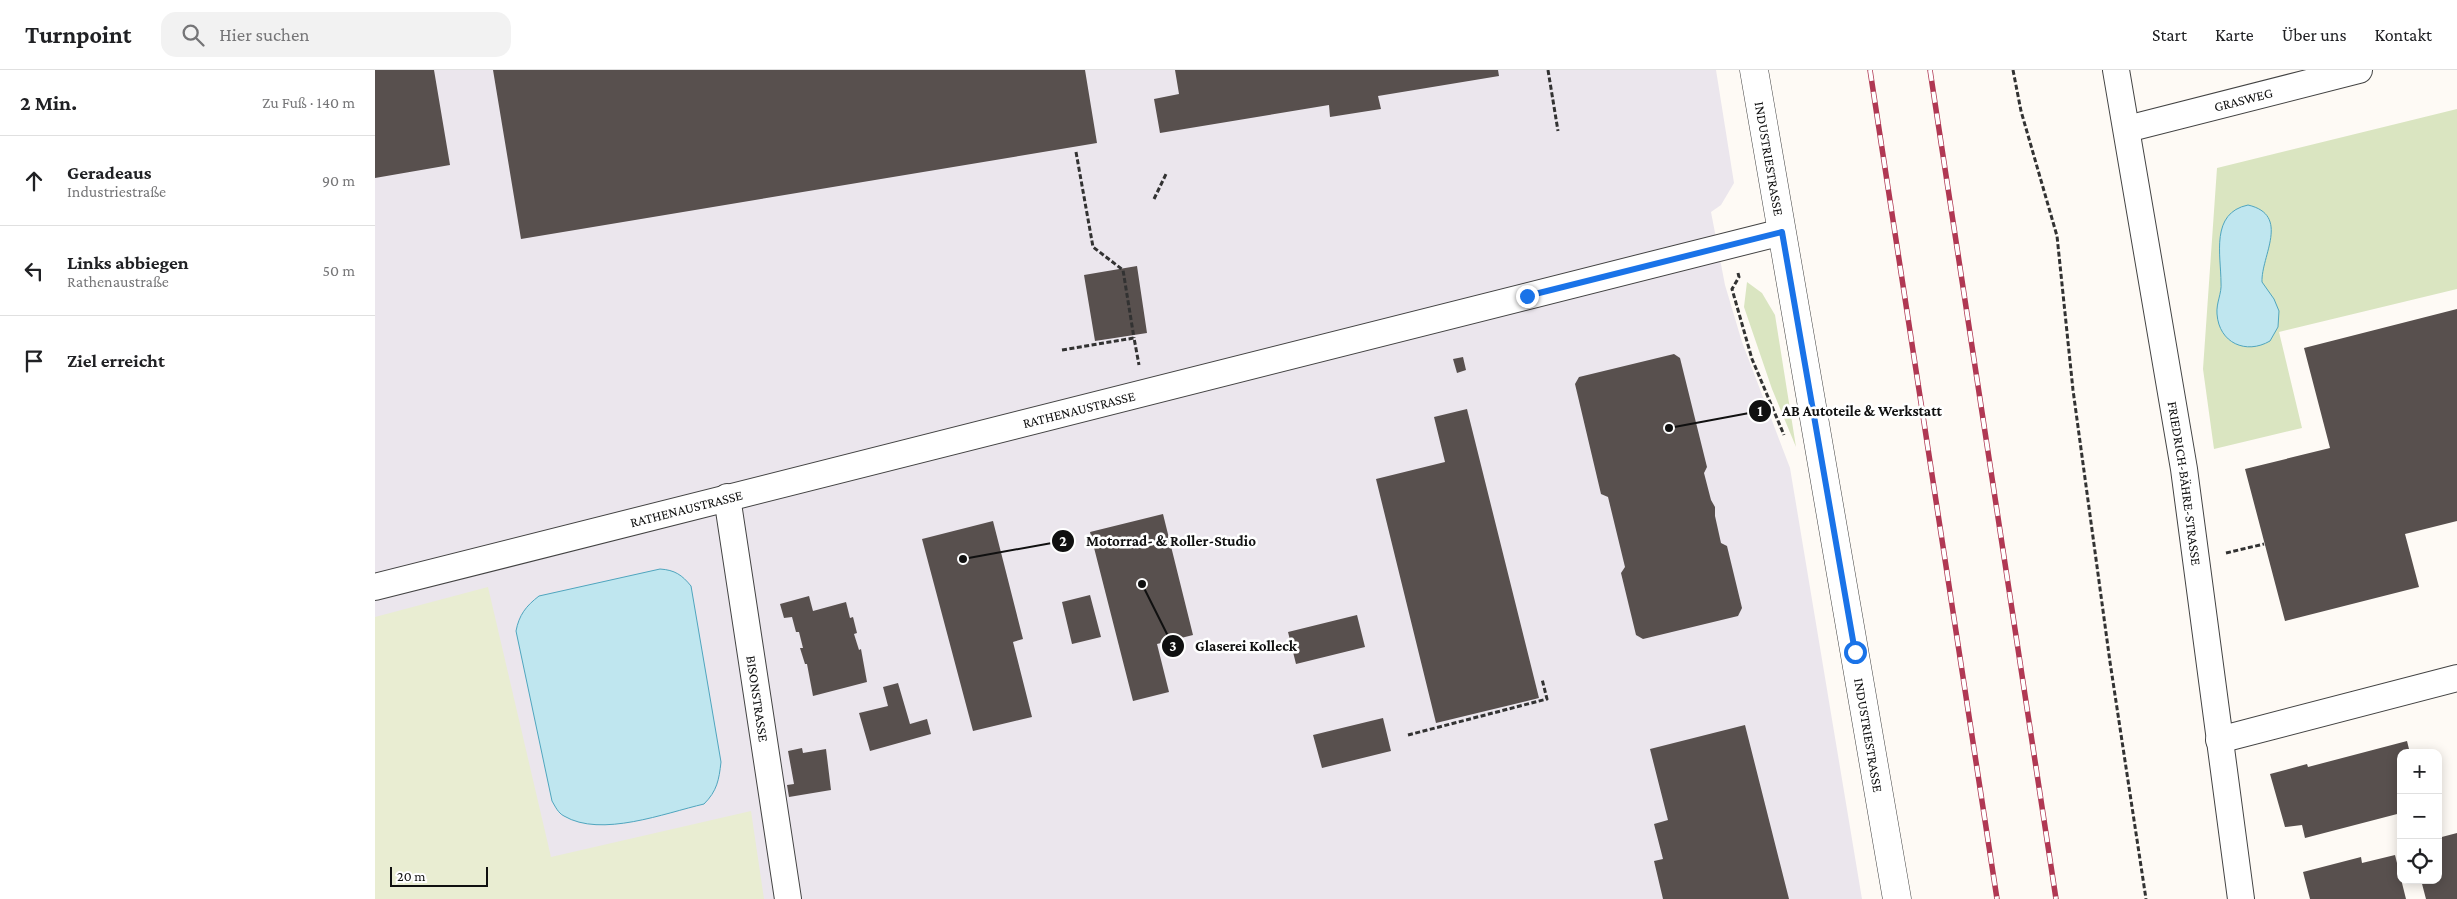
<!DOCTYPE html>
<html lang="de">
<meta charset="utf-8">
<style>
body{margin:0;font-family:"Crimson Pro",serif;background:#f2f2f2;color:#202124}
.controls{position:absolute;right:15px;bottom:15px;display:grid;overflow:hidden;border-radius:10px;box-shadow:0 2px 12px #0003}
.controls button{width:45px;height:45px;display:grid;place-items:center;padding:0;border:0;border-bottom:1px solid #e0e0e0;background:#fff;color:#202124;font:25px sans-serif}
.scale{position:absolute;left:15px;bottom:12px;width:98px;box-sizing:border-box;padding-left:5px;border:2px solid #101010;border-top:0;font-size:14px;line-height:18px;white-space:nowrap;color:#101010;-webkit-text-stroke:4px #fff;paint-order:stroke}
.stop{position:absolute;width:15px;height:15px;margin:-11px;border:4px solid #1a73e8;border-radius:50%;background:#fff}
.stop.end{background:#1a73e8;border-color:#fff;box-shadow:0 1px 5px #0008}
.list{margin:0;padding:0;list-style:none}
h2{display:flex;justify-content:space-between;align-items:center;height:65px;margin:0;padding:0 20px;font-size:21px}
h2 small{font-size:16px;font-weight:400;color:#757577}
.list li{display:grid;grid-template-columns:32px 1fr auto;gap:15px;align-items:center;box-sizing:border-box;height:90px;padding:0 20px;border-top:1px solid #e0e0e0}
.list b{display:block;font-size:19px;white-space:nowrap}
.list p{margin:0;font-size:16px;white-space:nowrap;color:#757577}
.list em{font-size:16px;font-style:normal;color:#757577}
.icon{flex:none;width:28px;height:28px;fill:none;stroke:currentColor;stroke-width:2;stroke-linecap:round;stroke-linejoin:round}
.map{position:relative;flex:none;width:2082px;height:829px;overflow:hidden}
header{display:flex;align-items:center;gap:30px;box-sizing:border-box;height:70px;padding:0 25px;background:#fff;border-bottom:1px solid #e0e0e0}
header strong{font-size:24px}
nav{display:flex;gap:28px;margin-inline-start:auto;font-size:18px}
.search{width:350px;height:45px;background:#f2f2f2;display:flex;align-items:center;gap:12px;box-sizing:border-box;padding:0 18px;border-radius:15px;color:#757577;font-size:19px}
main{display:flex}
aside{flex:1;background:#fff}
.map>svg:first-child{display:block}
.industrial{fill:#ebe6ed}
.green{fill:#dae5c1}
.pitch{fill:#e9edd2}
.water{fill:#bfe6ef;stroke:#4fa5be}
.building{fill:#58504e}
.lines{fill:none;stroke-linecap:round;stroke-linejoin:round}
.minor-casing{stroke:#434343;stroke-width:28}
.tertiary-casing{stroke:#434343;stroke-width:29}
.path{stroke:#323232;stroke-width:3;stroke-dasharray:5 2.5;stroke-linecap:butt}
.minor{stroke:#fff;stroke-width:26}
.tertiary{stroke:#fff;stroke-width:28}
.rail-casing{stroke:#b03853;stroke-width:5.5}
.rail{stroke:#fff;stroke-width:4;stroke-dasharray:11;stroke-linecap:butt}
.route{stroke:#1a73e8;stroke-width:6}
.labels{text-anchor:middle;stroke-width:5;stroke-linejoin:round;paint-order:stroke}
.street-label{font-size:14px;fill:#101010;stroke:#fff}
.leader{fill:none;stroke:#101010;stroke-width:2}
.callout-dot{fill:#101010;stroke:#fff;stroke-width:2}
.mark-label{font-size:15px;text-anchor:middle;font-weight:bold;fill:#fff}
.callout-label{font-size:15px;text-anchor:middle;font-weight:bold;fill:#101010;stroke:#fff;stroke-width:5;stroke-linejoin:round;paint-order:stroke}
</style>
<header>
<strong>Turnpoint</strong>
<div class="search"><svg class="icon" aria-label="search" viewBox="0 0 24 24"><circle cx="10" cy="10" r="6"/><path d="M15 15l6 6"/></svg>Hier suchen</div>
<nav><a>Start</a><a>Karte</a><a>Über uns</a><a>Kontakt</a></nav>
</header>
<main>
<aside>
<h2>2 Min.<small>Zu Fuß · 140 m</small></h2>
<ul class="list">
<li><svg class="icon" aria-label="ahead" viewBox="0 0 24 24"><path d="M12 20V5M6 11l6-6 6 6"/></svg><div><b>Geradeaus</b><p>Industriestraße</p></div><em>90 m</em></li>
<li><svg class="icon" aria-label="left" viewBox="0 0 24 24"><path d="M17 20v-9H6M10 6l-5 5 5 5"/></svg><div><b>Links abbiegen</b><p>Rathenaustraße</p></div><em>50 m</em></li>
<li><svg class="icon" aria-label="arrive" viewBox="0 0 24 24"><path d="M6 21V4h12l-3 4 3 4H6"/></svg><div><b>Ziel erreicht</b></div></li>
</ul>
</aside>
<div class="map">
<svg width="2082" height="829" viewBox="0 0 2082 829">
<rect width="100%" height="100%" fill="#fefaf5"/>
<path class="industrial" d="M0,0H1341L1359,113L1346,135L1336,142L1350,215L1367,272L1415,398L1487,829H0Z"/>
<path class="green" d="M2082,39V219L1904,262L1927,358L1839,379L1828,299L1842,98Z
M1372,212L1387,223L1400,245L1421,377L1397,319L1369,237Z"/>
<path class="pitch" d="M113,517L176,787L376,741L389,829H0V547Z"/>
<path class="water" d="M1873,135C1916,145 1886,186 1887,212L1899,229L1904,241L1903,257L1895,271C1871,285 1844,273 1842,244C1841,233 1847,223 1846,213C1846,185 1835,143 1873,135Z
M285,499C300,500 307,505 316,516L346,692C344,710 342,721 329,734C290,743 226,768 189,746C183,743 180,736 177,731L141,561C144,545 151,536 164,526Z"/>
<path class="building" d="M0,0H59L75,95L0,108Z
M118,0H710L722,73L146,169Z
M800,0H1123L1124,6L1003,26L1006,39L955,47L954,35L785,63L779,29L804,24Z
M762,196L772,263L720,271L709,205Z
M2082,239V451L2030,464L2044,517L1910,551L1870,399L1955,378L1929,278Z
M1299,284L1305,288L1332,397L1329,403L1336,430L1340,437V446L1346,473L1352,476L1367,538L1363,546L1268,569L1261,565L1246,503L1250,497L1233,427L1226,424L1200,314L1204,307Z
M1088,287L1091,300L1082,303L1078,289Z
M1092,339L1164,628L1061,653L1001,409L1070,392L1059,347Z
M788,444L818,565L782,574L794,622L758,631L715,462Z
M618,451L648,569L638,572L657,647L598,661L547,469Z
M715,525L726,567L697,574L687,532Z
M434,526L438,541L471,532L475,548L478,547L482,563L479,564L484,580L486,579L492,612L438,626L432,594H430L425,578H428L424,562H421L417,547L409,548L405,534Z
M982,545L990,577L921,594L913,562Z
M523,613L535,654L552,649L556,664L495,681L484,643L513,636L508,617Z
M1008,648L1016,681L947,698L938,665Z
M1370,655L1414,829H1288L1279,791L1288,789L1279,754L1293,750L1275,679Z
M2032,671L2035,683H2026V743L1930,768L1927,755L1910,757L1895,704L1932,694L1933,697Z
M427,678L428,683L451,679L456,720L414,727L412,715L419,714L413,681Z
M2082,763V829H2051L2046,810H2063V768Z
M2020,785L2031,829H1935L1928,802L1986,787L1987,793Z"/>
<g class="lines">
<g class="minor-casing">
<g id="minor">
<path id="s1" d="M1741,0L1809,399L1866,829"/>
<path id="s2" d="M1752,59L1984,0"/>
<path id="s3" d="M352,427L413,829"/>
<path id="s4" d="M0,517L1407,162"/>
<path d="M1844,670L2082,608"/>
</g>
</g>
<g class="tertiary-casing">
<g id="tertiary">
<path id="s5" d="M1379,0L1522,829"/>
</g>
</g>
<path class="path" d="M1173,0L1183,61
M1638,0L1646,41L1682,166L1698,320L1735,592L1771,829
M701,82L718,177L748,200L759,268
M779,129L792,102
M1363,203L1364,207L1357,219L1377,289L1409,365
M687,280L759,268L764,295
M1851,483L1889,474
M1033,665L1172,629L1167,609"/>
<use href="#minor" class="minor"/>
<use href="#tertiary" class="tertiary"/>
<g class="rail-casing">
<path id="rail" d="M1495,0L1622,829
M1555,0L1681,829"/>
</g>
<use href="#rail" class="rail"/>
</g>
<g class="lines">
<path class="route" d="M1152,226L1407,162L1480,582"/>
</g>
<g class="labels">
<g class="street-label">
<text dy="5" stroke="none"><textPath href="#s2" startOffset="120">GRASWEG</textPath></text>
<text dy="5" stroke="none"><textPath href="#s5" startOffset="90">INDUSTRIESTRASSE</textPath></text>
<text dy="5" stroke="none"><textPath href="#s4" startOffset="726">RATHENAUSTRASSE</textPath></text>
<text dy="5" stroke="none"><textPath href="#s1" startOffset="419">FRIEDRICH-BÄHRE-STRASSE</textPath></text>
<text dy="5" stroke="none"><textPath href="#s4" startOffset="321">RATHENAUSTRASSE</textPath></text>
<text dy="5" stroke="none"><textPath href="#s3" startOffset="204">BISONSTRASSE</textPath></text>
<text dy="5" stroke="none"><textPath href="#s5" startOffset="675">INDUSTRIESTRASSE</textPath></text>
</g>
</g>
<path class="leader" d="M1294 358L1385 341M588 489L688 471M767 514L798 576"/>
<g class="callout-dot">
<circle cx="1294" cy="358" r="5"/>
<circle cx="588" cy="489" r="5"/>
<circle cx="767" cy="514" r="5"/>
<circle cx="1385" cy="341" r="12"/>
<circle cx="688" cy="471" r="12"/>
<circle cx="798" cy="576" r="12"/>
</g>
<g class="mark-label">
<text x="1385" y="346">1</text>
<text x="688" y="476">2</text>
<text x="798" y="581">3</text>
</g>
<g class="callout-label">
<text x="1487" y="346">AB Autoteile &amp; Werkstatt</text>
<text x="796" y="476">Motorrad- &amp; Roller-Studio</text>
<text x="871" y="581">Glaserei Kolleck</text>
</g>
</svg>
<div class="controls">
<button>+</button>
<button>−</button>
<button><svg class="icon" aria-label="locate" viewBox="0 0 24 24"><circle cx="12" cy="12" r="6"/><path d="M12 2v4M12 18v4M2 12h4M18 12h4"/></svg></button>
</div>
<div class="scale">20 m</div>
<div class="stop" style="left:1480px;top:582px"></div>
<div class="stop end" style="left:1152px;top:226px"></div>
</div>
</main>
